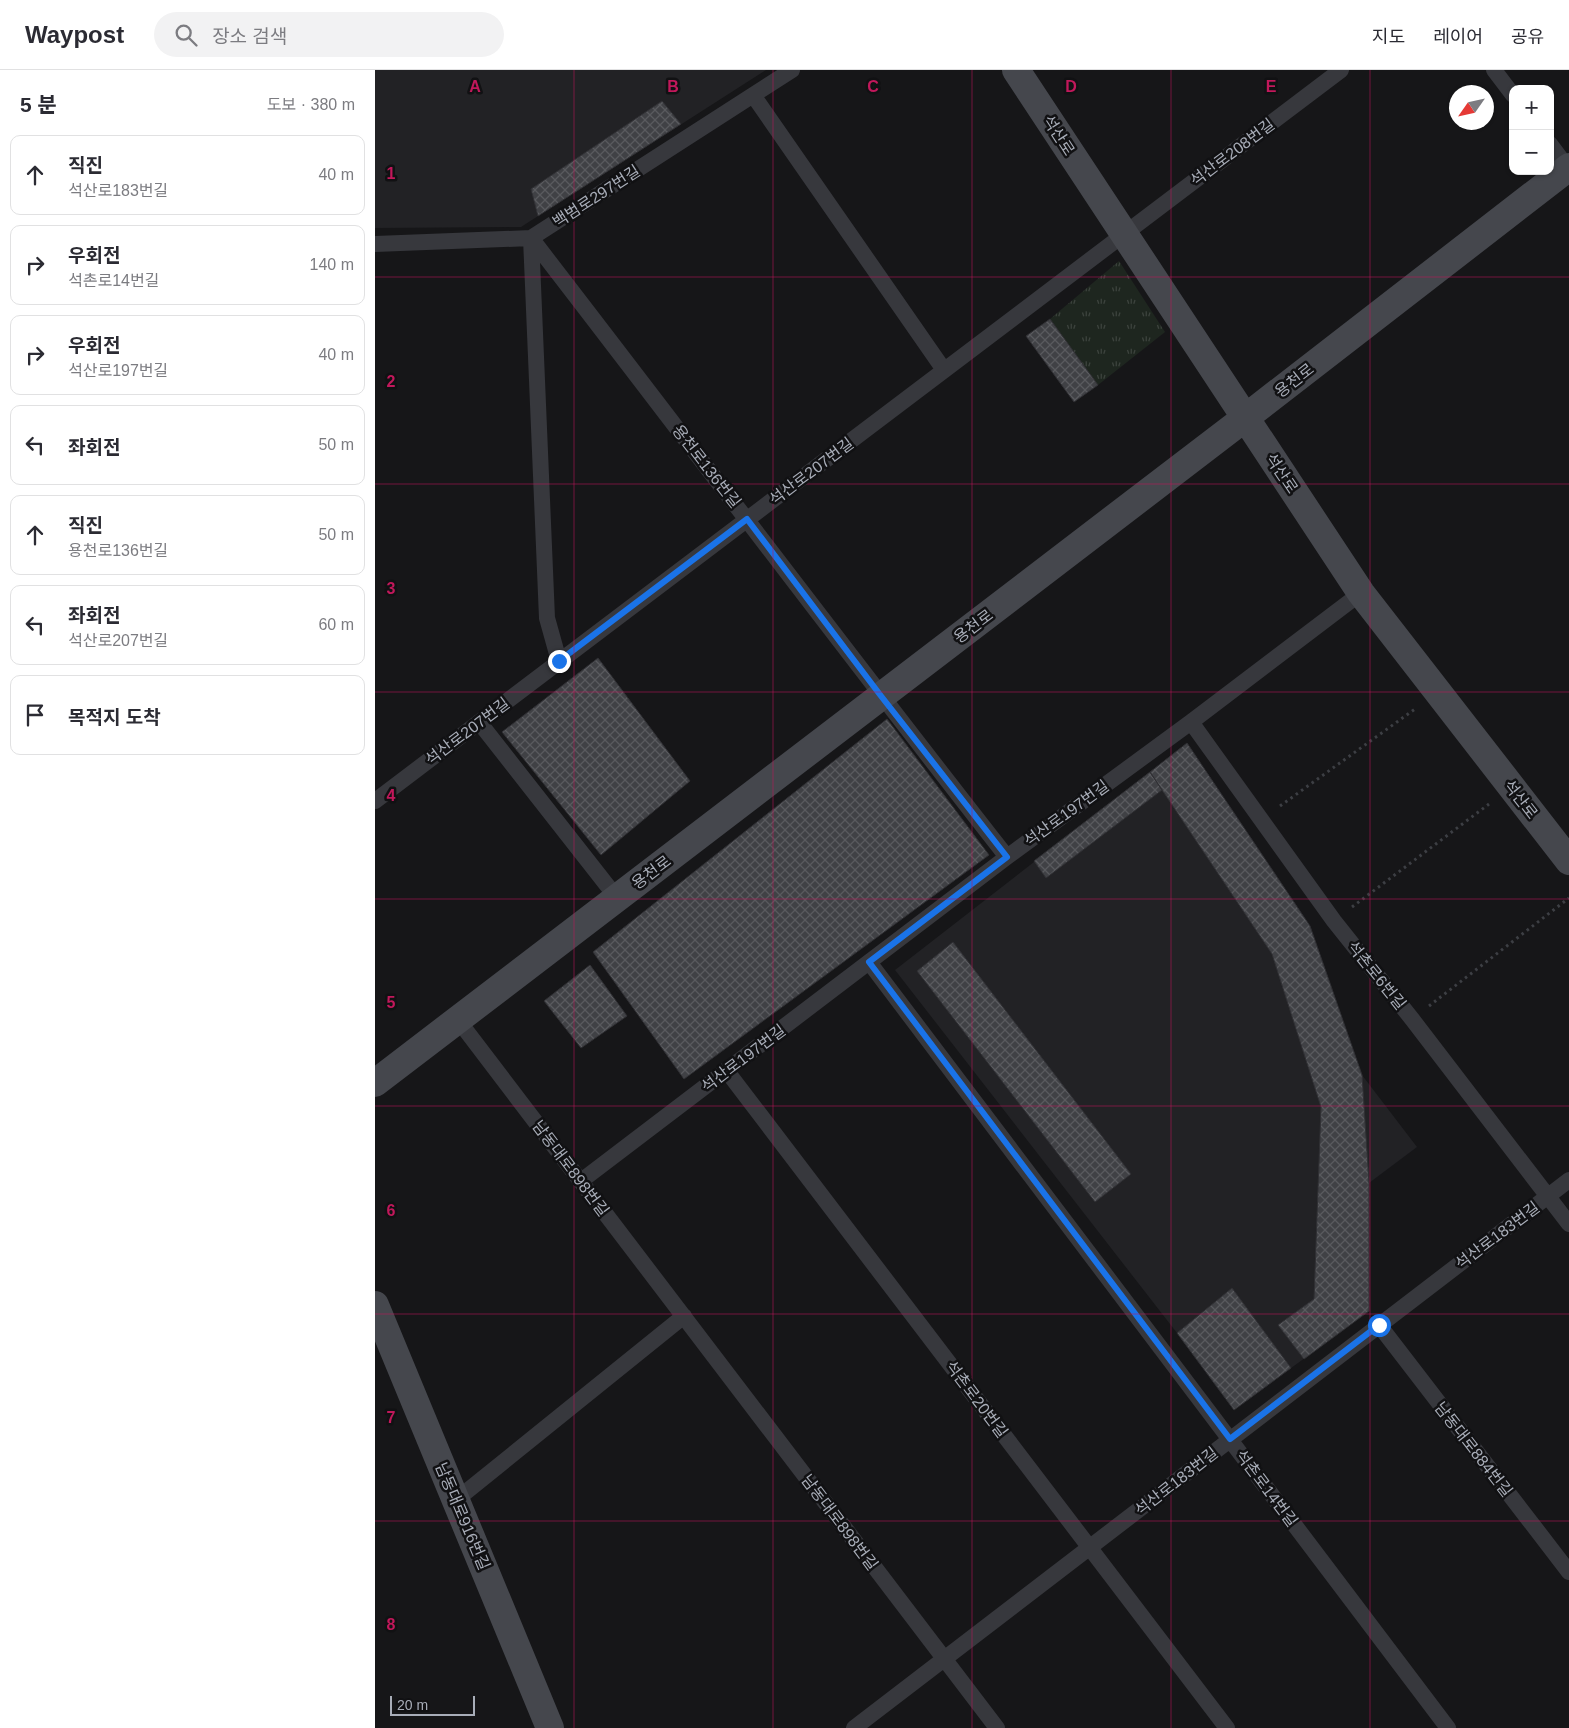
<!DOCTYPE html>
<html lang="ko">
<meta charset="utf-8">
<style>
body{margin:0;font-family:Helvetica,"Noto Sans KR",sans-serif;background:#f2f2f3;color:#2b2b33}
.controls{position:absolute;right:15px;top:15px;display:grid;overflow:hidden;border-radius:10px;box-shadow:0 1px 4px #0004}
.controls button{width:45px;height:45px;display:grid;place-items:center;padding:0;border:0;border-bottom:1px solid #e1e1e2;background:#fff;color:#2b2b33;font:25px sans-serif}
.compass{position:absolute;left:1074px;top:15px;width:45px;height:45px;border-radius:50%;background:#fff;box-shadow:0 1px 4px #0004;rotate:236deg}
.scale{position:absolute;left:15px;bottom:12px;width:85px;box-sizing:border-box;padding-left:5px;border:2px solid #a8adb8;border-top:0;font-size:14px;line-height:18px;white-space:nowrap;color:#a8adb8;-webkit-text-stroke:4px #111113;paint-order:stroke}
.stop{position:absolute;width:15px;height:15px;margin:-11px;border:4px solid #1a73e8;border-radius:50%;background:#fff}
.stop.end{background:#1a73e8;border-color:#fff;box-shadow:0 1px 5px #0008}
.list{margin:0;padding:0;list-style:none}
h2{display:flex;justify-content:space-between;align-items:center;height:65px;margin:0;padding:0 20px;font-size:21px}
h2 small{font-size:16px;font-weight:400;color:#7c7c81}
.list li{display:grid;grid-template-columns:32px 1fr auto;gap:15px;align-items:center;box-sizing:border-box;height:80px;margin:0 10px 10px;padding:0 10px;border:1px solid #e1e1e2;border-radius:10px}
.list b{display:block;font-size:19px;white-space:nowrap}
.list p{margin:0;font-size:16px;white-space:nowrap;color:#7c7c81}
.list em{font-size:16px;font-style:normal;color:#7c7c81}
.icon{flex:none;width:28px;height:28px;fill:none;stroke:currentColor;stroke-width:2;stroke-linecap:round;stroke-linejoin:round}
.map{position:relative;flex:none;width:1194px;height:1658px;overflow:hidden}
header{display:flex;align-items:center;gap:30px;box-sizing:border-box;height:70px;padding:0 25px;background:#fff;border-bottom:1px solid #e1e1e2}
header strong{font-size:24px}
nav{display:flex;gap:28px;margin-inline-start:auto;font-size:18px}
.search{width:350px;height:45px;background:#f2f2f3;display:flex;align-items:center;gap:12px;box-sizing:border-box;padding:0 18px;border-radius:28px;color:#7c7c81;font-size:19px}
main{display:flex}
aside{flex:1;background:#fff}
.map>svg:first-child{display:block}
.built{fill:#222225}
.grass{fill:url(#grass-tufts)}
.building{fill:url(#building-cross-hatch);stroke:#303034}
.lines{fill:none;stroke-linecap:round;stroke-linejoin:round}
.path{stroke:#3d3f44;stroke-width:3;stroke-dasharray:2.5 4;stroke-linecap:butt}
.lane{stroke:#37383d;stroke-width:16}
.secondary{stroke:#45474d;stroke-width:28}
.route{stroke:#1a73e8;stroke-width:6}
.grid{fill:none;stroke:#c2185b;stroke-width:1;stroke-opacity:0.55}
.labels{text-anchor:middle;stroke-width:5;stroke-linejoin:round;paint-order:stroke}
.street-label{font-size:16px;fill:#a8adb8;stroke:#111113}
.grid-label{font-size:16px;text-anchor:middle;font-weight:bold;fill:#c2185b;stroke:#111113;stroke-width:5;stroke-linejoin:round;paint-order:stroke}
</style>
<header>
<strong>Waypost</strong>
<div class="search"><svg class="icon" aria-label="search" viewBox="0 0 24 24"><circle cx="10" cy="10" r="6"/><path d="M15 15l6 6"/></svg>장소 검색</div>
<nav><a>지도</a><a>레이어</a><a>공유</a></nav>
</header>
<main>
<aside>
<h2>5 분<small>도보 · 380 m</small></h2>
<ul class="list">
<li><svg class="icon" aria-label="ahead" viewBox="0 0 24 24"><path d="M12 20V5M6 11l6-6 6 6"/></svg><div><b>직진</b><p>석산로183번길</p></div><em>40 m</em></li>
<li><svg class="icon" aria-label="right" viewBox="0 0 24 24"><path d="M7 20v-9h11M14 6l5 5-5 5"/></svg><div><b>우회전</b><p>석촌로14번길</p></div><em>140 m</em></li>
<li><svg class="icon" aria-label="right" viewBox="0 0 24 24"><path d="M7 20v-9h11M14 6l5 5-5 5"/></svg><div><b>우회전</b><p>석산로197번길</p></div><em>40 m</em></li>
<li><svg class="icon" aria-label="left" viewBox="0 0 24 24"><path d="M17 20v-9H6M10 6l-5 5 5 5"/></svg><div><b>좌회전</b></div><em>50 m</em></li>
<li><svg class="icon" aria-label="ahead" viewBox="0 0 24 24"><path d="M12 20V5M6 11l6-6 6 6"/></svg><div><b>직진</b><p>용천로136번길</p></div><em>50 m</em></li>
<li><svg class="icon" aria-label="left" viewBox="0 0 24 24"><path d="M17 20v-9H6M10 6l-5 5 5 5"/></svg><div><b>좌회전</b><p>석산로207번길</p></div><em>60 m</em></li>
<li><svg class="icon" aria-label="arrive" viewBox="0 0 24 24"><path d="M6 21V4h12l-3 4 3 4H6"/></svg><div><b>목적지 도착</b></div></li>
</ul>
</aside>
<div class="map">
<svg width="1194" height="1658" viewBox="0 0 1194 1658">
<defs>
<pattern id="grass-tufts" width="24" height="20" patternUnits="userSpaceOnUse" patternTransform="scale(1.25)"><rect width="24" height="20" fill="#1e261f"/><path d="M3 7l-1-3M5 7V3M7 7l1-3M15 17l-1-3M17 17v-4M19 17l1-3" fill="none" stroke="#3c433d"/></pattern>
<pattern id="building-cross-hatch" width="8" height="8" patternUnits="userSpaceOnUse" patternTransform="scale(1.25)"><rect width="8" height="8" fill="#404145"/><path d="M0 0l8 8M0 8l8-8" fill="none" stroke="#595a5e"/></pattern>
</defs>
<rect width="100%" height="100%" fill="#161618"/>
<path class="built" d="M0,0H391L146,157L0,158Z
M812,673L935,856L987,1005L1042,1077L994,1113V1241L859,1340L802,1263L520,900Z"/>
<path class="grass" d="M744,191L790,262L723,315L675,249Z"/>
<path class="building" d="M287,31L306,54L163,146L156,119Z
M675,249L723,315L699,332L651,266Z
M223,588L315,711L226,785L127,662Z
M512,649L614,785L309,1009L218,882Z
M812,673L935,856L987,1005L994,1113V1241L929,1289L903,1255L939,1229L946,1037L897,884L775,702Z
M775,702L787,720L671,808L659,791Z
M578,872L756,1104L720,1132L542,901Z
M215,895L252,946L206,978L169,931Z
M857,1218L916,1298L859,1340L802,1263Z"/>
<g class="lines">
<path class="path" d="M905,736L1040,639
M977,837L1114,734
M1054,936L1194,828"/>
<path class="lane" d="M1119,0L1138,25
M378,25L569,300
M1175,74L1193,98
M156,168C315,374 471,582 632,787
M156,168L172,548L184,591
M0,174L156,168L417,0
M104,652L242,828
M816,652L959,851L1037,949L1194,1154
M0,731L966,0
M494,892L1073,1658
M83,950L622,1658
M351,1000L852,1658
M206,1111L632,787L816,652L986,523
M1004,1255L1194,1502
M81,1430L309,1246
M479,1658L1194,1110"/>
<path class="secondary" d="M641,0L986,523L1194,791
M0,1013L870,348L1194,97
M0,1235L175,1658"/>
</g>
<g class="lines">
<path class="route" d="M184,591L372,449L506,626L632,787L494,892L855,1369L1004,1255"/>
</g>
<path class="grid" d="M199,0V1658M398,0V1658M597,0V1658M796,0V1658M995,0V1658M0,207H1194M0,414H1194M0,622H1194M0,829H1194M0,1036H1194M0,1244H1194M0,1451H1194"/>
<g class="labels">
<g class="street-label">
<text transform="translate(684 65) rotate(57)" y="6">석산로</text>
<text transform="translate(857 82) rotate(-37)" y="6">석산로208번길</text>
<text transform="translate(221 126) rotate(-33)" y="6">백범로297번길</text>
<text transform="translate(919 310) rotate(-38)" y="6">용천로</text>
<text transform="translate(332 396) rotate(52)" y="6">용천로136번길</text>
<text transform="translate(436 401) rotate(-37)" y="6">석산로207번길</text>
<text transform="translate(907 403) rotate(56)" y="6">석산로</text>
<text transform="translate(598 556) rotate(-37)" y="6">용천로</text>
<text transform="translate(92 661) rotate(-37)" y="6">석산로207번길</text>
<text transform="translate(1146 729) rotate(52)" y="6">석산로</text>
<text transform="translate(691 743) rotate(-36)" y="6">석산로197번길</text>
<text transform="translate(276 802) rotate(-37)" y="6">용천로</text>
<text transform="translate(1002 905) rotate(51)" y="6">석촌로6번길</text>
<text transform="translate(368 988) rotate(-37)" y="6">석산로197번길</text>
<text transform="translate(196 1098) rotate(53)" y="6">남동대로898번길</text>
<text transform="translate(1122 1165) rotate(-37)" y="6">석산로183번길</text>
<text transform="translate(602 1329) rotate(53)" y="6">석촌로20번길</text>
<text transform="translate(1099 1379) rotate(52)" y="6">남동대로884번길</text>
<text transform="translate(801 1411) rotate(-38)" y="6">석산로183번길</text>
<text transform="translate(892 1418) rotate(53)" y="6">석촌로14번길</text>
<text transform="translate(88 1446) rotate(67)" y="6">남동대로916번길</text>
<text transform="translate(465 1452) rotate(53)" y="6">남동대로898번길</text>
</g>
</g>
<g class="grid-label">
<text x="100" y="22">A</text>
<text x="298" y="22">B</text>
<text x="498" y="22">C</text>
<text x="696" y="22">D</text>
<text x="896" y="22">E</text>
<text x="16" y="109">1</text>
<text x="16" y="317">2</text>
<text x="16" y="524">3</text>
<text x="16" y="731">4</text>
<text x="16" y="938">5</text>
<text x="16" y="1146">6</text>
<text x="16" y="1353">7</text>
<text x="16" y="1560">8</text>
</g>
</svg>
<div class="controls">
<button>+</button>
<button>−</button>
</div>
<svg class="compass" viewBox="-18 -18 36 36"><path d="M0-13l5 13h-10z" fill="#e53935"/><path d="M0 13l5-13h-10z" fill="#7c7c81"/></svg>
<div class="scale">20 m</div>
<div class="stop" style="left:1004px;top:1255px"></div>
<div class="stop end" style="left:184px;top:591px"></div>
</div>
</main>
